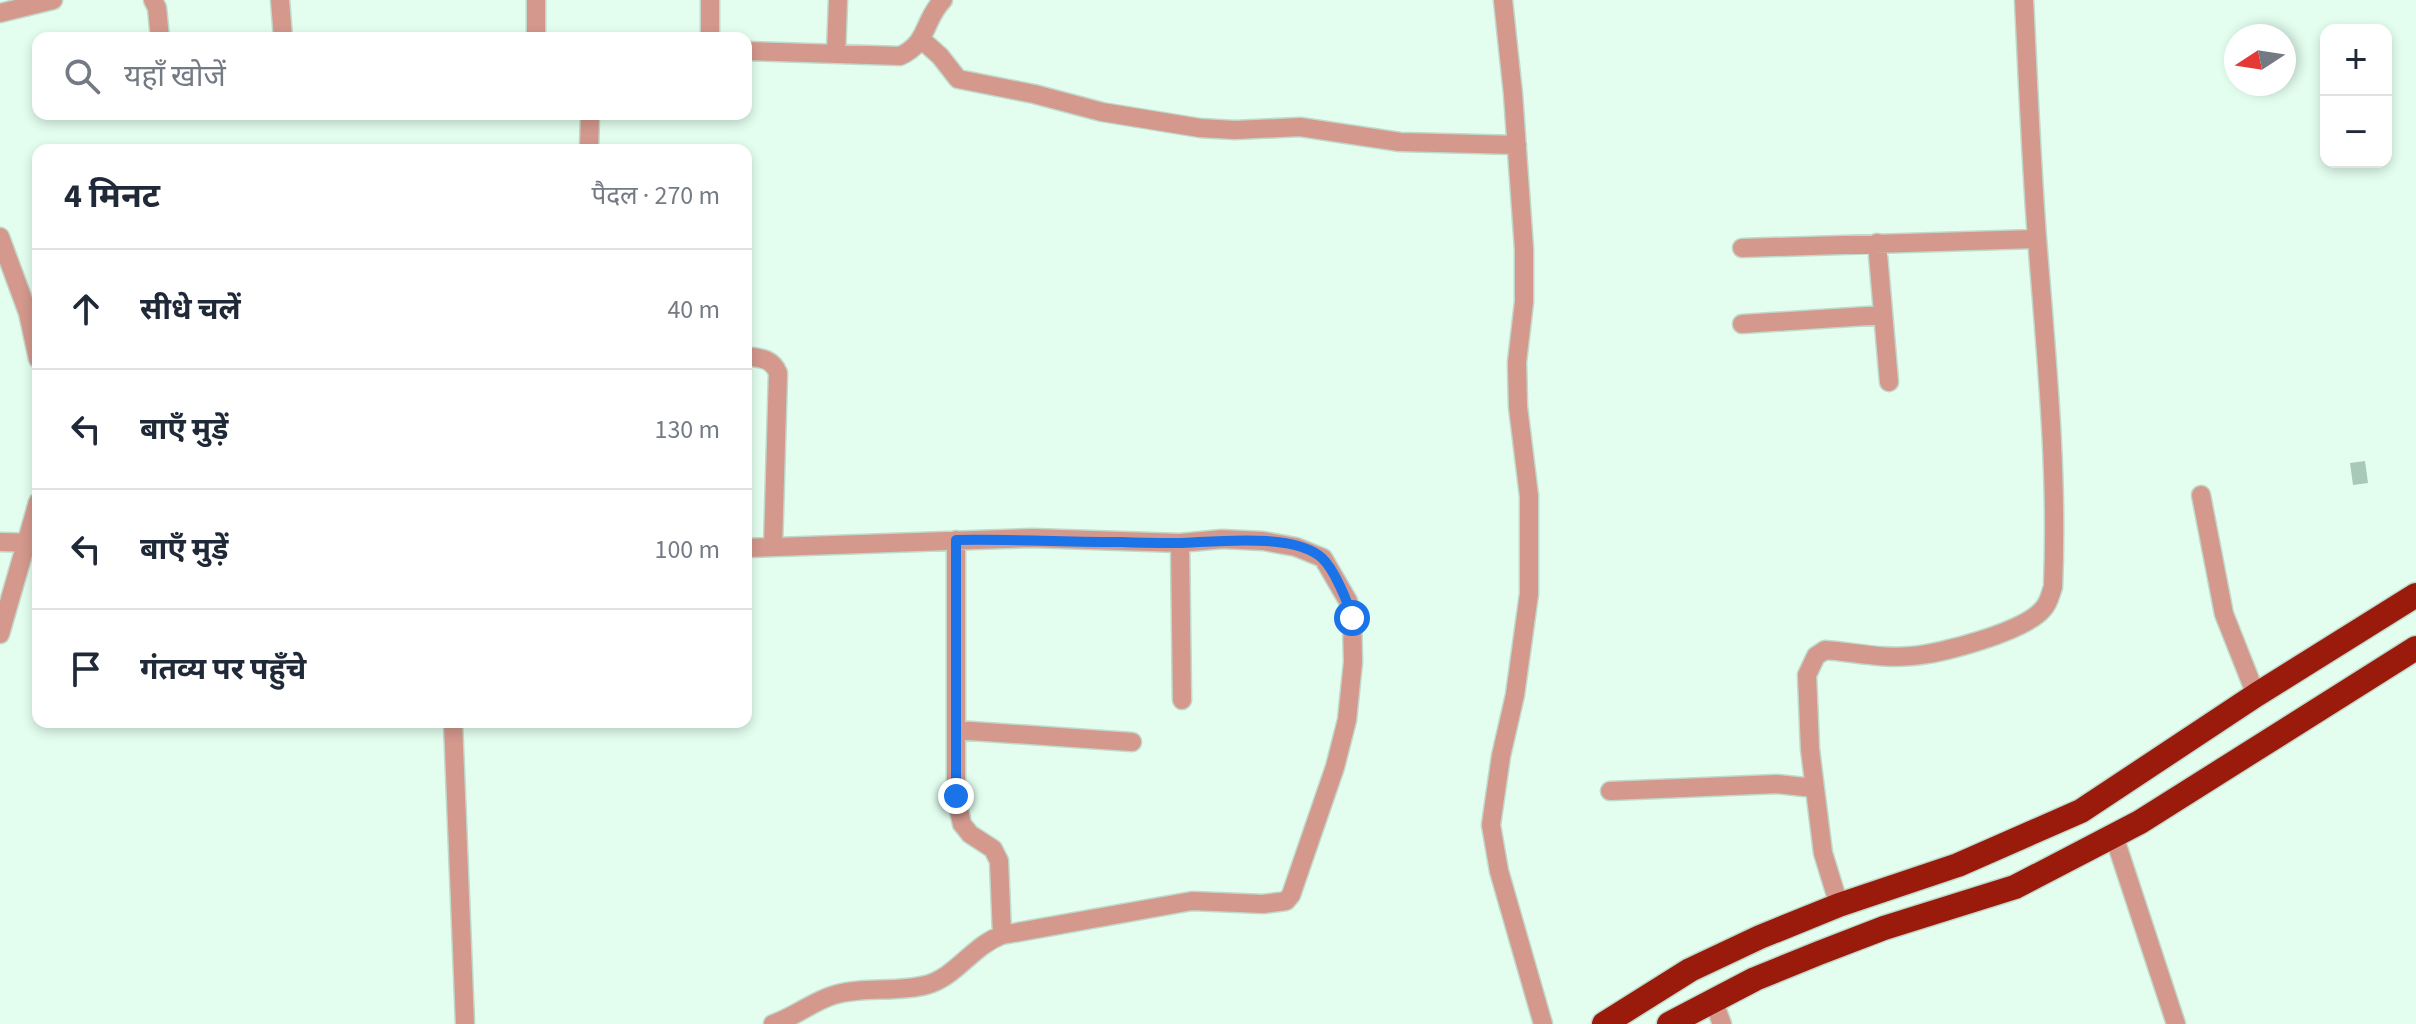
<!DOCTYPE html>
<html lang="hi">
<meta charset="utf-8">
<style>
body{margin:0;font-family:"Source Sans 3","Noto Sans Devanagari",sans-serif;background:#f2f2f3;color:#1f2937}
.controls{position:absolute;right:24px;top:24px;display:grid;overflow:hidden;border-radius:16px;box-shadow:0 4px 12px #0003}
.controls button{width:72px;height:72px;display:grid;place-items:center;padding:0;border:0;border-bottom:2px solid #e0e1e3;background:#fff;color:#1f2937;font:40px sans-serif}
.compass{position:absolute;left:2224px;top:24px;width:72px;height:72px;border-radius:50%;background:#fff;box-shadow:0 4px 12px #0003;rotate:258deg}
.stop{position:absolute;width:24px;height:24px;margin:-18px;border:6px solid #1a73e8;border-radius:50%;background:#fff}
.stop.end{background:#1a73e8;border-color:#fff;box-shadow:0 2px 8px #0008}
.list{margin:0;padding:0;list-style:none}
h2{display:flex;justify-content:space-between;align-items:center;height:104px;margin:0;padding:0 32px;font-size:34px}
h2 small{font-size:26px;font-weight:400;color:#747a83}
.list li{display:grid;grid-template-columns:52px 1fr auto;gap:24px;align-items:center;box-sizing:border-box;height:120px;padding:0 32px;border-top:2px solid #e0e1e3}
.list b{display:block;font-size:30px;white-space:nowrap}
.list em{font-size:26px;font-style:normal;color:#747a83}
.icon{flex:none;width:44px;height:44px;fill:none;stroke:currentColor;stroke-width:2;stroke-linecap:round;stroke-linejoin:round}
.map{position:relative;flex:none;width:2416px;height:1024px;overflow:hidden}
.search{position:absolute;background:#fff;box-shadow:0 4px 12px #0003;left:32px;top:32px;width:720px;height:88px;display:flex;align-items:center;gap:20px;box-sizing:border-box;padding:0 28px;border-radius:16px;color:#747a83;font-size:30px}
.panel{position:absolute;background:#fff;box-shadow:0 4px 12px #0003;left:32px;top:144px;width:720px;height:584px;border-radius:16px}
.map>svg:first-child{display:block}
.building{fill:#a8c9b7}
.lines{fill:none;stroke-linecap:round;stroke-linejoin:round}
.minor-casing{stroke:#c0d9cb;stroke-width:21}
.highway-casing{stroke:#c0d9cb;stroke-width:27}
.minor{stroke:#d4988d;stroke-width:18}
.highway{stroke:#9a1a0b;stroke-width:24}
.route{stroke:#1a73e8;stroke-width:10}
</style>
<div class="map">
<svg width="2416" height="1024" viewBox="0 0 2416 1024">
<rect width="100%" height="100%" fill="#e3feef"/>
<path class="building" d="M2365,461L2368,483L2353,485L2350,463Z"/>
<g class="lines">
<g class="minor-casing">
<path id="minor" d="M153,0L157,8L160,38
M280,0L283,38
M536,0V38
M1503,0L1513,94L1524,249V302L1517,362L1518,407L1529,496V594L1515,695L1501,756L1491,825L1499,871L1543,1024
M0,13L53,0
M710,38V0
M922,40L940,56L958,79L1034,94L1102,112L1200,128L1235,130L1300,127L1400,142L1517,145
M746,51L900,56C929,43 923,20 943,0
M836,54L838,0
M589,150L590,114
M0,237L28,313L38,359
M1877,243L1889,382
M1742,248L2037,239
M1742,324L1883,315
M746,356C760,358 772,358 778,373L773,547
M2201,495L2224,614L2256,695
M956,540V796L962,824L970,834L993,849L999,861L1002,935
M0,542L38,543
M1180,543L1182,700
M746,548L1033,538L1180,543L1222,539L1263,541L1296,547L1323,558L1348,601L1352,618L1353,662L1347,720L1335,767L1291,895L1286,901L1263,904L1192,901L1002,935C972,946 956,977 926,985C896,993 864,986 834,995C813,1001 795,1017 773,1024
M0,634L38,502
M453,722L465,1024
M956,730L1132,742
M1610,791L1777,784L1814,788
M2114,836L2176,1024
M1839,905L1823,853L1810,749L1807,675L1816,656L1825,650C1853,652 1882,659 1911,656C1940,654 2024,632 2043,609C2049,603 2050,595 2053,587C2058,470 2046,354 2037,238C2031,159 2028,80 2024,0
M1713,1000L1722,1024"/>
</g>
<g class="highway-casing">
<path id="highway" d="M1604,1024L1690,970L1760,937L1839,905L1958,865L2081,811L2256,695L2416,595
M1669,1024L1755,979L1819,953L1884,928L2015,887L2140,822L2416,648"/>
</g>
<use href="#minor" class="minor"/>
<use href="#highway" class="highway"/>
</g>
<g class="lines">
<path class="route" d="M956,796V540C1012,539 1067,542 1122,542C1141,543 1159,543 1178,543C1214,542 1293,532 1322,558C1334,569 1348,602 1352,618"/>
</g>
</svg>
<div class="controls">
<button>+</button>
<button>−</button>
</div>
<svg class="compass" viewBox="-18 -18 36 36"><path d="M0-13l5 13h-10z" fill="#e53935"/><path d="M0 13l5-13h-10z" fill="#747a83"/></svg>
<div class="stop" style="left:1352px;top:618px"></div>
<div class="stop end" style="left:956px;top:796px"></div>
<div class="search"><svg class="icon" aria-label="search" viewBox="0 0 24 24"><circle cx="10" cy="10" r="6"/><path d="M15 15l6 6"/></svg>यहाँ खोजें</div>
<section class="panel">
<h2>4 मिनट<small>पैदल · 270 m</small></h2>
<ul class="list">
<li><svg class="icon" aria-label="ahead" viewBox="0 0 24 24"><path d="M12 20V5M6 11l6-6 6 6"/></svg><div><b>सीधे चलें</b></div><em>40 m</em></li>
<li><svg class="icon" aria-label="left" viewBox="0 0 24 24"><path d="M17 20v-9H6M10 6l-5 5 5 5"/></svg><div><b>बाएँ मुड़ें</b></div><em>130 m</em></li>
<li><svg class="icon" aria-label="left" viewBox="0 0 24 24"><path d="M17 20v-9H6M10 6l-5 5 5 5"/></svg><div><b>बाएँ मुड़ें</b></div><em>100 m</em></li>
<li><svg class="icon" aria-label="arrive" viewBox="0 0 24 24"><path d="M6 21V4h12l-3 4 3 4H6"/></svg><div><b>गंतव्य पर पहुँचे</b></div></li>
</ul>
</section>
</div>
